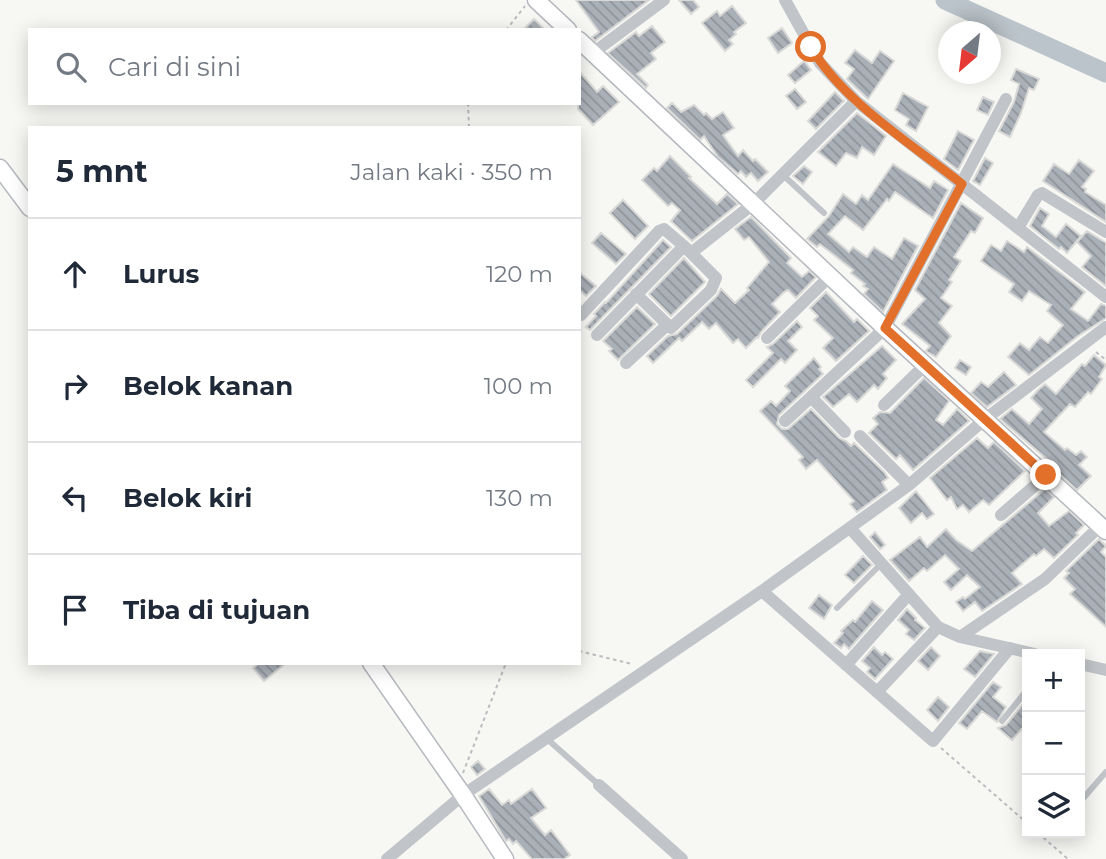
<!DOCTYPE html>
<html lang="id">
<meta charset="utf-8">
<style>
body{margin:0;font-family:Montserrat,sans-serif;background:#f2f2f3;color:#1f2937}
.controls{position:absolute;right:21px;bottom:21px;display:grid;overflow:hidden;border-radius:0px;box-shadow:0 4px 18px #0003}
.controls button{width:63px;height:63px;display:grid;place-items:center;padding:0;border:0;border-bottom:2px solid #e0e1e3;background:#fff;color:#1f2937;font:35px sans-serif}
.compass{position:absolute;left:938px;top:21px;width:63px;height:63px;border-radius:50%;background:#fff;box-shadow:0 4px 18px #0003;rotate:208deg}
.stop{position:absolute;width:21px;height:21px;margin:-16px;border:5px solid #e26f2a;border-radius:50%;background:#fff}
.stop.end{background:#e26f2a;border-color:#fff;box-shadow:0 2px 7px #0008}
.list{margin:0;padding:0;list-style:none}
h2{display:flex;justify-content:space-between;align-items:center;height:91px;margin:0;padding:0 28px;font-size:30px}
h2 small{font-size:23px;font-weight:400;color:#747a83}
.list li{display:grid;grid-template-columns:46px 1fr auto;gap:21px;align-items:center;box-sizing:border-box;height:112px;padding:0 28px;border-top:2px solid #e0e1e3}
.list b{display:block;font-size:26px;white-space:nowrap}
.list em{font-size:23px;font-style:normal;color:#747a83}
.icon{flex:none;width:38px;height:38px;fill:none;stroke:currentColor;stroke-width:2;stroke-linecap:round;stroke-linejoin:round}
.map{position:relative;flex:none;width:1106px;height:859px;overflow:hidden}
.search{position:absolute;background:#fff;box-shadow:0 4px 18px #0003;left:28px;top:28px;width:553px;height:77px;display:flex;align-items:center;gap:18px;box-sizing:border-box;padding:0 24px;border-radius:0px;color:#747a83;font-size:26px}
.panel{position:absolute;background:#fff;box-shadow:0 4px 18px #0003;left:28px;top:126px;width:553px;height:539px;border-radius:0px}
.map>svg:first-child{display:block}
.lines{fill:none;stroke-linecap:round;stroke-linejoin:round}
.river{stroke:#bbc4ca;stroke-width:19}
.building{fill:url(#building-back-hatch);stroke:#d9d9d7;stroke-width:2}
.secondary-casing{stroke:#b5b9bf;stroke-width:19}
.path{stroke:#bbbdc0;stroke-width:2;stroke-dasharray:3.5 3.5;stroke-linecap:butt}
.lane{stroke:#c1c4c8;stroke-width:6}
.street{stroke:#c1c4c8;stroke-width:12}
.secondary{stroke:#fff;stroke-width:16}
.route{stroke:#e26f2a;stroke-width:9}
</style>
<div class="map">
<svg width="1106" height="859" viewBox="0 0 1106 859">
<defs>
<pattern id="building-back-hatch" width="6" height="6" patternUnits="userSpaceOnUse" patternTransform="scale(1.75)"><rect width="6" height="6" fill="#aab0b7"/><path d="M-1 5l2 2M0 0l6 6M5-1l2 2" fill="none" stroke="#8e949a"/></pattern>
</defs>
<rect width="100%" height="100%" fill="#f7f7f4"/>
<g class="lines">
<path class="river" d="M945,0L1106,73"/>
</g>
<path class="building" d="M576,0H649L595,41L592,37L599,32Z
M679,0H693L699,7L691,14Z
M732,6L746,23L734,32L736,34L729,40L733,44L725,51L702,23L717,11L720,16Z
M534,19L545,30H523Z
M652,26L665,42L651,53L656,59L637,74L648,85L646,88L608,53L636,32L639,36Z
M782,28L792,43L778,53L768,38Z
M855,50L872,63L880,51L894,61L868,99L847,79L854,69L845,63Z
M804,61L811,70L795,83L788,75Z
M1016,69L1039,79L1034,90L1029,88L1021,113L1010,137L999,131L1014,102L1019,84L1011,80Z
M579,71L597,92L603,86L619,102L593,125L578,109Z
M795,89L806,102L797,109L786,96Z
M835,92L844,101L816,129L808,121Z
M903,93L928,107L916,131L906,125L909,119L895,110Z
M983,97L994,102L988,115L977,110Z
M672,103L681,112L694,105L704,115L706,113L712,119L723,112L734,128L723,135L738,156L743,150L753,161L755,159L768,172L758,181L751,173L746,177L741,171L738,174L718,157L704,136L700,140L667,108Z
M857,113L886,136L874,155L862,147L857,158L846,153L836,166L818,152Z
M958,131L974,140L958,170L944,159Z
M670,156L691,177L689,178L717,204L727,194L738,204L692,241L671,221L680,210L672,203L668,206L642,180L654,168L657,171Z
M985,158L993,163L980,185L973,181Z
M1079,160L1094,171L1082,187L1086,189L1085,192L1106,205V222L1043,181L1054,164L1069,174Z
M893,164L930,188L934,181L948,190L933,218L895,192L889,201L887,199L863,230L845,216L828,234L849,252L853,247L867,257L874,247L892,259L904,238L918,246L883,312L864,294L868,289L863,286L865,284L851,273L853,270L820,244L817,247L807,239L829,216L843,194L856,204L862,195L868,200Z
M804,166L812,172L803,184L793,176Z
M623,200L648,226L635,239L610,213Z
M961,203L983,218L975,233L971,231L954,257L961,261L949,280L952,282L941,298L952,306L939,323L951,336L936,357L926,351L930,346L902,324L925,299L915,290Z
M1040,208L1049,214L1042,226L1056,237L1066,224L1081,236L1067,253L1061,247L1059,249L1030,226Z
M751,217L791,258L787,263L802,277L809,271L816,277L796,298L788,290L784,292L772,304L780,312L761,332L758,338L757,337L746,348L738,339L733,343L716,323L709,329L702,322L682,341L679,338L653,363L647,356L668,336L677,334L717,296L721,289L735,303L749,290L747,288L769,262L749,237L744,240L735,229Z
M1087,231L1106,243V286L1082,267L1091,256L1077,242Z
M601,233L626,254L616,264L592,243Z
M663,240L671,247L590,330L586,327L596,316L594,314L605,302L606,303Z
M1007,241L1024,252L1027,247L1085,292L1071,309L1088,321L1101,304L1106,306V318L1078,336L1029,375L1008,357L1020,343L1029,350L1040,337L1048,343L1063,325L1047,311L1051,305L1029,291L1022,301L1009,292L1014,284L981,261L991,245L1001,251Z
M684,258L705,282L671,316L649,294Z
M579,272L596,286L586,296L579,290Z
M826,292L854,322L857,319L869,331L836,361L823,348L833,338L814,320L818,316L810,308Z
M637,307L655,324L618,360L609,351L612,349L603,341Z
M797,321L802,327L788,341L797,350L785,363L781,359L753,387L746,380L773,353L767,347L773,344Z
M882,346L896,360L883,374L887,378L878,389L874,385L857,402L849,394L833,407L823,397Z
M1094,355L1106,365L1099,377L1102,379L1091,394L1088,392L1075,407L1070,404L1044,432L1065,450L1067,448L1076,455L1081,451L1087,457L1079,465L1091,476L1077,490L1051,466L1053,464L1000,419L1012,409L1029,424L1042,409L1031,398L1038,390L1045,384L1056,394L1082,364L1085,366Z
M814,358L821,367L819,369L823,374L779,415L777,424L782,429H788L811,409L839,438L846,441L851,446L854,443L884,472L888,478L882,482L887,490L857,512L850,504L854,501L817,460L806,469L799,460L803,457L760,411L771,401L776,406L790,391L785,386Z
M960,360L971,367L966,375L955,368Z
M1004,372L1016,385L987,407L971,393L981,382L988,387Z
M924,378L949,401L936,420L943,425L957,409L969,421L913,470L900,455L896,459L869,433L878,424L873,418L880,412L890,413Z
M977,438L988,448L994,442L1025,471L989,505L983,500L969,512L963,505L957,509L951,497L947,500L930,478Z
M1045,489L1054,497L1038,513L1049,526L1069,511L1084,525L1076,533L1078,535L1054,558L1044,549L1036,556L1034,554L1012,573L1022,584L982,611L975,602L963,611L956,602L963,597L965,599L980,587L967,575L951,590L944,582L959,569L945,555L927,571L924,568L909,581L890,560L920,537L927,547L946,529L956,540L972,551Z
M916,491L934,514L927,519L922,513L911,523L899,508Z
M875,532L885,545L880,549L870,537Z
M1099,539L1106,546L1101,552L1106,557V627L1070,594L1075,589L1064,578L1069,573L1066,571Z
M863,556L872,565L854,583L845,575Z
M819,595L832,605L824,619L809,608Z
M872,601L883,610L849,649L844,644L841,648L834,643L843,633L841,631L853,620L855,622Z
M907,609L916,618L915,620L925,628L914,640L906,634L909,630L898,620Z
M874,647L882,655L885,652L893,659L875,679L867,672L870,668L862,661Z
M931,647L940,656L928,670L918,661Z
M980,651L994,654L975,677L964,669Z
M259,663H286L264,681L253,668Z
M993,682L1001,687L993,697L1006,707L997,722L982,711L967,729L959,723Z
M938,697L949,707L938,721L927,710Z
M1027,699V723L1012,740L998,728L1006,725Z
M478,761L485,769L477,775L471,767Z
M489,789L502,805L509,800L511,804L532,789L546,808L531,818L545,835L551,830L570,855L564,859H532L516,841L513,844L509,839L506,841L479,796Z"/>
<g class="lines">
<g class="secondary-casing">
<path id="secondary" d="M536,0L568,30
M579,40L885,328L1106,531
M0,168L30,208
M371,663L463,795L505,859"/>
</g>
<path class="path" d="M506,30L525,6
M468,103L469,128
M1096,352L1106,360
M579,651L632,664
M941,748L1027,823
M463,773L506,663
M1038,833L1068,859"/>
<path class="lane" d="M782,174L824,213
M837,608L881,564
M1002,721L1027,690
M546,738L599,785
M1080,802L1106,772"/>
<path class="street" d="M785,0L820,63L856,101L1106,297
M593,53L664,0
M1018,228L1038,195L1042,193L1106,232
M691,253L753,204L856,101
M581,315L659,231L664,229L684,246L716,278L711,290L671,328L636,294
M597,335L684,246
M767,338L830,276
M626,363L667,325
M884,405L926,364
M785,421L811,397
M845,432L811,397L885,328L1006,99
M860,436L909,485
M1001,515L1046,476
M850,528L938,627
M762,591L933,741L1010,648
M960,637L1045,579L1100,526
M1080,664L1106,670
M846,665L909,594
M877,692L938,627L960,637L1035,654
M599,785L682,859
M387,859L463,795L762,591L909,485L984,420L1106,327"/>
<use href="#secondary" class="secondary"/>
</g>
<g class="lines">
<path class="route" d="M811,47C842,101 913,145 962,184L885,328L1046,475"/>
</g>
</svg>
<div class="controls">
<button>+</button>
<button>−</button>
<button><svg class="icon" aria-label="layers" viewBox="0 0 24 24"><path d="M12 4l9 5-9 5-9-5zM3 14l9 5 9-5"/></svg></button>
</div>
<svg class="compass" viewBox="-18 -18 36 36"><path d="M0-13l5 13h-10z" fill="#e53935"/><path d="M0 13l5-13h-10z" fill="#747a83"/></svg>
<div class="stop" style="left:811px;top:47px"></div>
<div class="stop end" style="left:1046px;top:475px"></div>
<div class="search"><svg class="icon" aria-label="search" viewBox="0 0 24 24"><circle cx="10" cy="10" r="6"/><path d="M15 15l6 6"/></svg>Cari di sini</div>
<section class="panel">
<h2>5 mnt<small>Jalan kaki · 350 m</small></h2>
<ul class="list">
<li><svg class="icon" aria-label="ahead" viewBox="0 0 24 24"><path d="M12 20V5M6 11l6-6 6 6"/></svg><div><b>Lurus</b></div><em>120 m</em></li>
<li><svg class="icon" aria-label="right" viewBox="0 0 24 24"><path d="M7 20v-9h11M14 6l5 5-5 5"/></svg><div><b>Belok kanan</b></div><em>100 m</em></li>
<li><svg class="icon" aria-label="left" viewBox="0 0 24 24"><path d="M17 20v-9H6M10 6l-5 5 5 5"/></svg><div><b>Belok kiri</b></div><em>130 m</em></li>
<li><svg class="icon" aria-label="arrive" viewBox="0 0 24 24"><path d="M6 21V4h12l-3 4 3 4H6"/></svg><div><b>Tiba di tujuan</b></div></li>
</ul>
</section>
</div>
